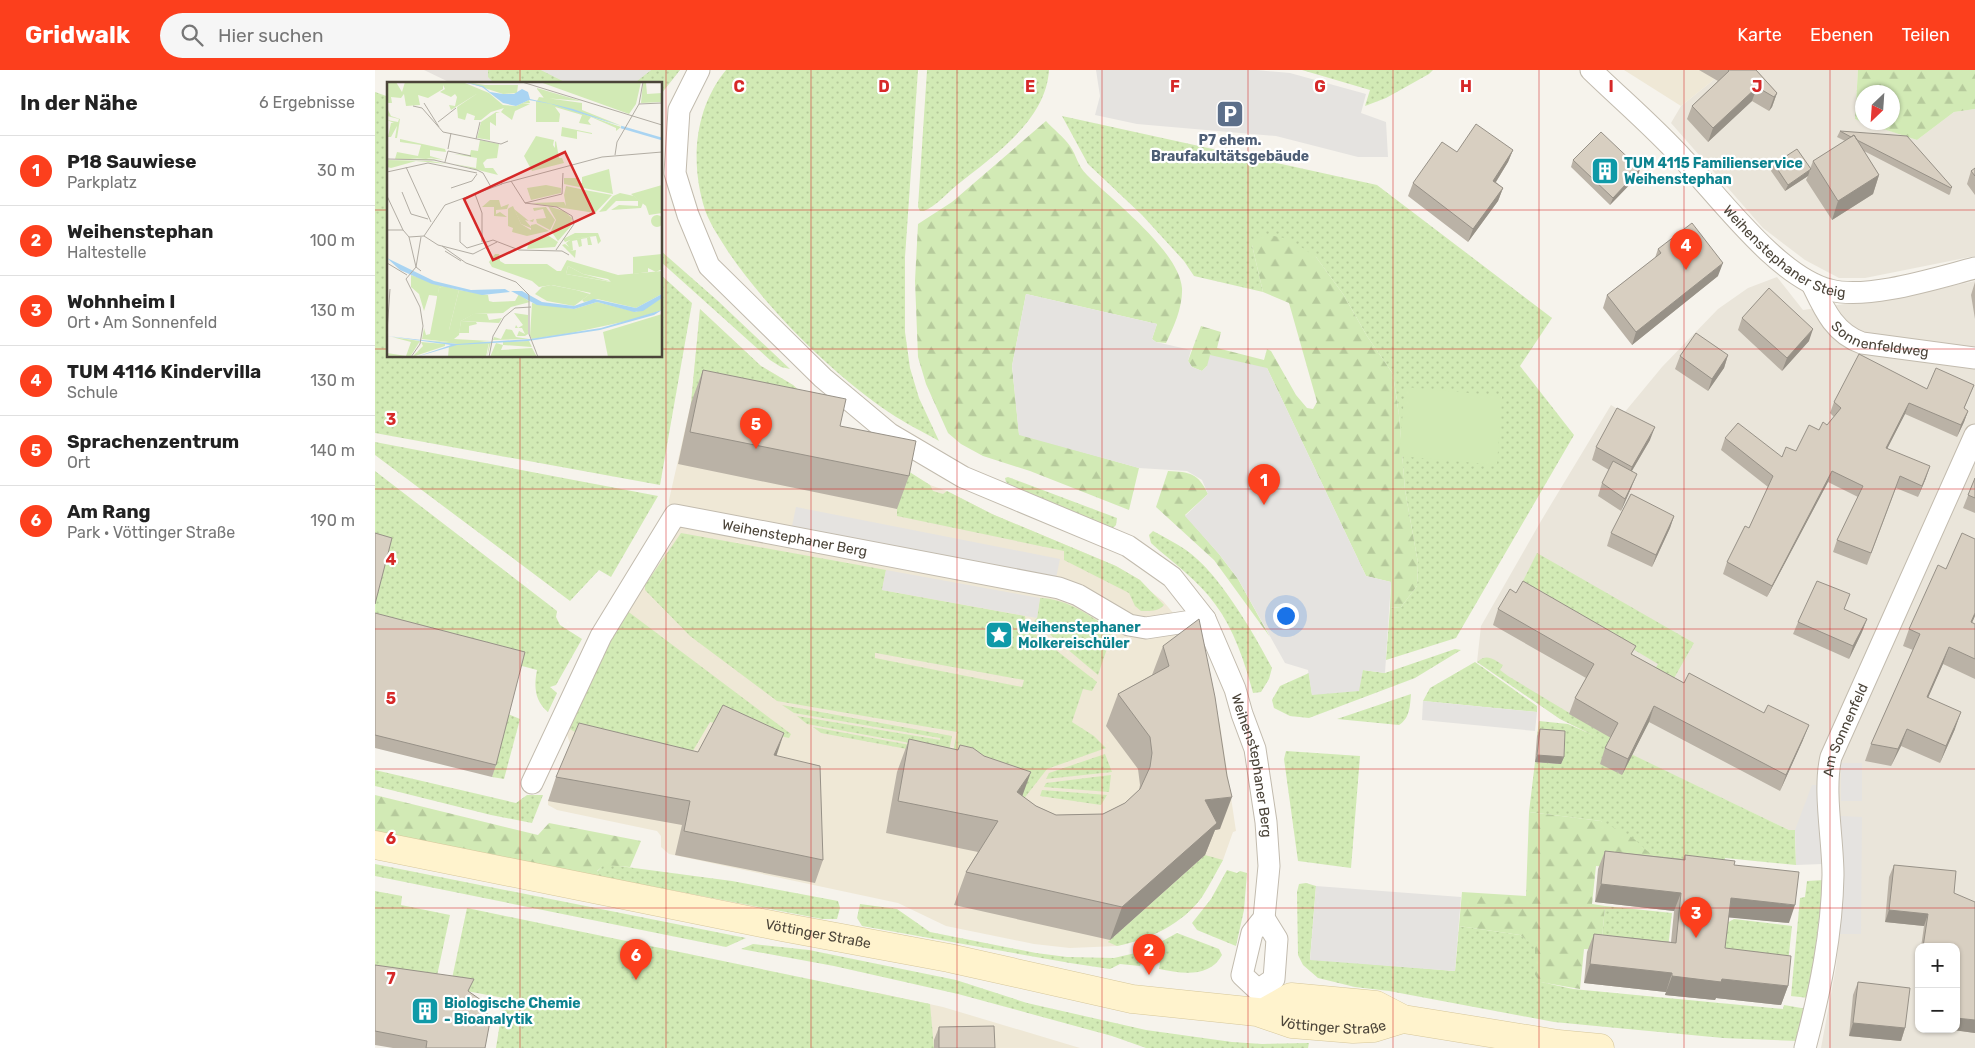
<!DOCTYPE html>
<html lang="de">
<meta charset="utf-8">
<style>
body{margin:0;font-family:Rubik,sans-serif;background:#f6f6f6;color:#222}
.controls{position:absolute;right:15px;bottom:15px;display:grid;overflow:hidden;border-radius:10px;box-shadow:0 1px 4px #0004}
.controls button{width:45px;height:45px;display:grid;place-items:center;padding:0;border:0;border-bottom:1px solid #e0e0e0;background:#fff;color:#222;font:25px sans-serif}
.compass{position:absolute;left:1480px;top:15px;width:45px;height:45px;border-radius:50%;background:#fff;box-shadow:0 1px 4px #0004;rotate:205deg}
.you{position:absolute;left:910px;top:545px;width:18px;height:18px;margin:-12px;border:4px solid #fff;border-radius:50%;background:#1a73e8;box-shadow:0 0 0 8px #1a73e833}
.badge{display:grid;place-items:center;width:32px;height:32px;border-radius:50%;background:#fc3f1d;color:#fff;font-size:16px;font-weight:700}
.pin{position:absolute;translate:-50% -41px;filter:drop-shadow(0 1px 2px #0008)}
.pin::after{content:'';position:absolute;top:26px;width:18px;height:15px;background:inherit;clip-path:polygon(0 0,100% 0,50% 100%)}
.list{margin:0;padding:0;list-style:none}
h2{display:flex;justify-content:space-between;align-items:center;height:65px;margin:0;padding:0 20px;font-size:21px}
h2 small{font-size:16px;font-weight:400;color:#767676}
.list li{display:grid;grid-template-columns:32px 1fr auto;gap:15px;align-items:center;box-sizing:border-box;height:70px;padding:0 20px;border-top:1px solid #e0e0e0}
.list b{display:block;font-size:19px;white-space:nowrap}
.list p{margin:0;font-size:16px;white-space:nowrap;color:#767676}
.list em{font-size:16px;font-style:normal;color:#767676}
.icon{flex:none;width:28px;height:28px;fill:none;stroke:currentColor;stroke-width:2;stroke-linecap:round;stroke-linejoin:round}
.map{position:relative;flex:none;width:1600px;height:978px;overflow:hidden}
header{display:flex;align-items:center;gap:30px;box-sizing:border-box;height:70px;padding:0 25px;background:#fc3f1d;color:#fff}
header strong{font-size:24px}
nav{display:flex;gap:28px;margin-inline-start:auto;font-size:18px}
.search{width:350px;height:45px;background:#f6f6f6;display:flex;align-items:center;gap:12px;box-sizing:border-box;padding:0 18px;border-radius:28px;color:#767676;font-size:19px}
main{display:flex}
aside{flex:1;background:#fff}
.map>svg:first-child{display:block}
.residential{fill:#eae5da;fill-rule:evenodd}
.industrial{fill:#e6e2dd}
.education{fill:#efe8d6}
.grass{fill:url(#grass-dots);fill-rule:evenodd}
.forest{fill:url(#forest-firs)}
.pitch{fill:#d2eab5}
.parking{fill:#e5e3e0}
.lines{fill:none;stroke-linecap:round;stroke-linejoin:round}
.street-casing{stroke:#c2bbae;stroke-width:23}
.secondary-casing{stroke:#d6c79b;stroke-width:29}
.street{stroke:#fff;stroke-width:21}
.secondary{stroke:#fff3cd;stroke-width:28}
.wall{fill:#bab2a6}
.shaded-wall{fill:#979187}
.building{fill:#d8cfc1;stroke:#979187}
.grid{fill:none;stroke:#d62828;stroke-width:1;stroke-opacity:0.55}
.labels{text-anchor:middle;stroke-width:4.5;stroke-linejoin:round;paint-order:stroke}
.service-label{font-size:14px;font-weight:bold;fill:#4e5e75;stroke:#fff}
.culture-label{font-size:14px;font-weight:bold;fill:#0d838f;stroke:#fff;text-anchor:start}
.street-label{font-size:14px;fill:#4b4439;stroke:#fff}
.inset-river{fill:none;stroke:#a9d4f2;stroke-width:2.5}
.inset-road{fill:none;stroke:#b2ada4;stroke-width:1}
.view{fill:#d62828;fill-opacity:0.15;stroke:#d62828;stroke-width:2.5}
.inset-edge{fill:none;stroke:#4b4439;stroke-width:2.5}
.grid-label{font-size:16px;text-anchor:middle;font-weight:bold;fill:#d62828;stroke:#fff;stroke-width:4.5;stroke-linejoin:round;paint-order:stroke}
</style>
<header>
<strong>Gridwalk</strong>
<div class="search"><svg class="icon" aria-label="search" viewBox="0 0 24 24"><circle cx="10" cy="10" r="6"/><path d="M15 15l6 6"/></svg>Hier suchen</div>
<nav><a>Karte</a><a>Ebenen</a><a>Teilen</a></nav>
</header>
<main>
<aside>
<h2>In der Nähe<small>6 Ergebnisse</small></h2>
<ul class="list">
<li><span class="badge">1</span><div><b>P18 Sauwiese</b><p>Parkplatz</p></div><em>30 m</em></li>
<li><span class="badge">2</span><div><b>Weihenstephan</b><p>Haltestelle</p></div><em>100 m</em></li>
<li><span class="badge">3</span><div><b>Wohnheim I</b><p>Ort · Am Sonnenfeld</p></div><em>130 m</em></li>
<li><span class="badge">4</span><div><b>TUM 4116 Kindervilla</b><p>Schule</p></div><em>130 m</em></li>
<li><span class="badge">5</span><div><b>Sprachenzentrum</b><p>Ort</p></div><em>140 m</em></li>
<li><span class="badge">6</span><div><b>Am Rang</b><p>Park · Vöttinger Straße</p></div><em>190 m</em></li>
</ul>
</aside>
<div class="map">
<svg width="1600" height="978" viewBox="0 0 1600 978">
<defs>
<pattern id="grass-dots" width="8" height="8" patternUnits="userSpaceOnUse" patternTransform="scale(1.25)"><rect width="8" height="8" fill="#d2eab5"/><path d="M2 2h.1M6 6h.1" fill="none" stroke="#b6ca9c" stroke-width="1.8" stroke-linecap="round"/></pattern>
<pattern id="forest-firs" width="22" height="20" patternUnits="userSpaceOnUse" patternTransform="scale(1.25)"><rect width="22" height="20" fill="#d2eab5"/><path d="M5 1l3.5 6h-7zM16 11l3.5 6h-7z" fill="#b6ca9c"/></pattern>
</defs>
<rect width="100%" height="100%" fill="#f6f3ec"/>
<path class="residential" d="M1351,0H1483L1480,49L1542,70L1579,42L1600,39V186L1490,208H1464L1430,190L1388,158L1296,53L1306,36Z
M1402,207L1428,240L1546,223L1600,211V978H1446L1461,897L1464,864L1465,766L1414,760L1257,685L1185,649L1102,592L1106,556L1166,451L1236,335L1249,343L1287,297L1343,239L1373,218ZM1544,877H1581V959H1544Z"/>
<path class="industrial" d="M49,0H305L286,24V14H78Z"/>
<path class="education" d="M1249,0H1351L1306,36Z
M325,239L386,296L418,315L470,361L520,394L555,415L572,421L617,444L741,496L765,510L770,517L788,531L815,563L845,654L861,761L858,762L848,790L827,826L806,848L782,863L742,876L695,878L659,874L571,856L523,833L294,784L286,777V766L282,761L182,740L173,735V731L196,676L189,656L251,540L270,515L297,473L294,430L316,333Z
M499,922L568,937L705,978H511Z"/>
<path class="grass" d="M113,0H166L194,14H120L113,7Z
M276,0H305L286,24V14H258Z
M351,0H543L530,187V262L535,298L544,328L564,371C548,362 530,353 515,343C457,304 391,238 352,180C344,167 335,154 330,140C315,93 319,39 351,0Z
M552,0H674C671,51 618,86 582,115C572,123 561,136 549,141H545L543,137Z
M927,0H1058L1054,4L1011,28L990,36L995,20Z
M0,22L14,27V286H286V205L317,233L285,415L0,363Z
M687,46L1002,115L1177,248L1145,296L1199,365L1081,568L1011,590L1015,538L1026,537L1042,516L1043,493L1030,420L1024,345L1018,304L992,266L968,224L941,187L877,175L888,222L819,206L809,191L767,145L713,94Z
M286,181L343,231L415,299L406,297L395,290L286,192Z
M325,239L386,296L418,315L444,338L316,333Z
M470,361L555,415L558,421L568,424L572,421L617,444L741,496L765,510L789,535C783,542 775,541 766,541L760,536L754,523L689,490V481L522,446V439L453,389Z
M0,372L283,426L236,507L224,500L195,531L0,385Z
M0,401L182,541L181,547L185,555L207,569L181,615L175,617L182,623L173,642C159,631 159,615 162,600L0,557Z
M633,407L742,448L741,455L738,458L637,416L631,412L630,408Z
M778,461C789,467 801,473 811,480C844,503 878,562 897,598L894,609L886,622L878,623C870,593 859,559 840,534C823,510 798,493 776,473L774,465Z
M306,463L511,500L507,520L650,546L651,554L659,563L722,612L717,621L708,619L697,652L719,666L731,678L672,699L644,735L573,708L582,662L402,631L315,566L270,520V515ZM500,583H501L649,610L647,617L500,588Z
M1162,483L1319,573L1256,684L1414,760H1420L1421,795L1350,788L1349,796L1282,802L1226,751L1154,742L1160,692L1186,694L1188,668L1162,666L1164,651L1193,654L1220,666L1185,649L1102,592C1112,583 1118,589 1128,595L1125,600L1133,606L1226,662L1255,644L1283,594L1147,513Z
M665,528C694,529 715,546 738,561L723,605L659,551L662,548Z
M251,540L416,664L414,668L335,652L306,701L199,670L200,662L189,656Z
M1080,579L1086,580L1040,608L934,648L915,646L899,638L897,630L905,616L934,603L937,625L988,600L1010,603Z
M1100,592L1162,636V642L1048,631L1055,618Z
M1036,624C1035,636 1035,648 1024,655L962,649Z
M407,635L577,666L569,708L532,679L446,663L438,657L551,678V676L432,654L422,646L565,670V668L419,643Z
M133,644L145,649L129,709L117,707Z
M911,681L985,686L976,798L923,791L909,689Z
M730,684L737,702L671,709L674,703Z
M0,700L141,733L152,725H168L157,753L116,745L0,716Z
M736,705L734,722L669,717L671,713Z
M667,720L732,725L726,735L665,726Z
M830,785L848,790C841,802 835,815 827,827C808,854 773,870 742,876L733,872Z
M0,794L371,868L351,877L0,806Z
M229,794L357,811L463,831L465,838L462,849H447L228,807L222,802Z
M852,800L862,803L865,801L872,803L869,840L861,876L822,860L817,853L836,829Z
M1449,810L1434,928L1416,926L1425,828L1430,827L1432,811Z
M931,813L941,816L935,889L1080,901L1084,856L1145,865L1160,875V905L1166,912L1198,919L1408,939L1409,935L1432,939L1422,971L1348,968L1179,952L1014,921L980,917L943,908L928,895L923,885L922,822L924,814Z
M0,821L27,826L26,835L75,845L60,915L0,907Z
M485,834L522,839L555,862L661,883L692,887L739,888L769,881L802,863L844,879L847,885C834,909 805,903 784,899L785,893L767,889L765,896L745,894L735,899L695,893L487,856L482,848Z
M1230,836L1297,843L1292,887L1226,880Z
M92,838L555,934L559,978H121L129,928L75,918Z
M1359,849L1417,856L1412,902L1346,895L1350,854Z
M378,874L434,880L581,910L652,933L771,960L857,972L887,974L934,973L933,978H771L737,966L583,924L459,896L366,879Z"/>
<path class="forest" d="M1483,0H1600V39L1579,42L1542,70L1490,53L1518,52V22H1488L1487,52L1480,49Z
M671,51C678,59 689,67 695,76C702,86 702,95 712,105C738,131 804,181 807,218C808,236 799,257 791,273L781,272L777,269L782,254L651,224L637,296L644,364L764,398L754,440L655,401L608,386L586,374L573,363L551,314L543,287L540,211L543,154L577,132Z
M889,164L914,169L941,187L968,224L992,266L1018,304L1024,345L1030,420L1043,493L1042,516L1026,537L1015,538L1016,512L991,506L892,298L832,296L827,301L817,297L813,291L826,256L846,262L842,278L889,290L892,279L896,281L921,325L932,338L938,339L942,332L914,233L888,222L877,175Z
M793,401C815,402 823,403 833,424L810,445L844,484L863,509L895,567L839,490L781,437Z
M0,725L163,765L174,753L266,771L255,797L229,795L222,801L228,807L0,761Z
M1154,742L1226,751L1258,768L1281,789L1282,802L1221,796L1217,834L1230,836L1226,880L1209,879L1205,919L1165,912L1160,905V876L1145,865L1084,856L1087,822L1151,826Z"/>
<path class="pitch" d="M1030,317L1127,326L1122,395L1024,386Z"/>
<path class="parking" d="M166,0H276L258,14H194Z
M721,0H881L915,3L991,24L986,43L1011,52L1013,87H983L901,66L762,54L720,45L725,26Z
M651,224L782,254L777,269L781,272L816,280L813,291L817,297L827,301L832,296L835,285L892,298L991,506L1016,512L1010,603L988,600L984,621L937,625L933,600L910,593L863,509L844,484L810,446L833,424L827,410L812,401L764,398L644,365L637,296Z
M421,437L685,489L681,508L417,456Z
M511,500L665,528L662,548L507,520Z
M1048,631L1162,642L1160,661L1047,650Z
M1466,693H1487V731H1466Z
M1437,715H1445L1448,794L1421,795L1420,760Z
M1465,746L1487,747L1486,864H1464Z
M941,816L1086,827L1080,901L935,890Z"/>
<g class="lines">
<g class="street-casing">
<g id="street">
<path id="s1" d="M324,0L304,40L300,103L313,145L334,196L448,308L515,364L588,407L753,476L797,507L830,549L860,619L867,644L880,679L891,752L894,796L889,848L877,863L867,905L883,920"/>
<path id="s2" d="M1216,0C1247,30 1280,58 1309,90C1345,128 1404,208 1455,220C1493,230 1561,208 1600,198"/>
<path id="s3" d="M1437,214C1449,239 1459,263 1487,273L1600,288"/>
<path id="s4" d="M157,713L226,566L300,445L684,518L703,525L754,555L771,558L830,549"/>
<path d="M883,920L899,909L902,869L889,848"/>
<path id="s5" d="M1430,978C1445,921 1457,864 1458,805C1458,769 1448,720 1456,687L1600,365"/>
</g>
</g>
<g class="secondary-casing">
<g id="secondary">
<path id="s6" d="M0,775L407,857L574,888L757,929L882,942L917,954L978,959L999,958L1028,949"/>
<path d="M888,943L916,927L980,933L1001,935L1028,949L1183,974L1225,978"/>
</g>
</g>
<use href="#street" class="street"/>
<use href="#secondary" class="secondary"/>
</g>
<path class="wall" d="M1324,0H1381L1402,23L1397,37L1394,41L1377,31L1333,72L1312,49L1317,36L1343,11Z
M1465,61L1577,117L1575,124L1574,125L1489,81L1504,105L1498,124L1457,150L1431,110L1433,106L1410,121L1396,101L1399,94L1435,99L1438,91L1470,71L1462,67Z
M1138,80L1133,92L1121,112L1128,118L1123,131L1093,172L1033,126L1038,113L1082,82Z
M1198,90L1263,106L1235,135L1196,97Z
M1600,98V125L1592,114L1596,101Z
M1283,179L1343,206L1257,275L1228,238L1232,225L1280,188Z
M1600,212V249L1596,225Z
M1367,248L1434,271L1407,301L1363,260Z
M1353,285L1349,298L1333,321L1300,299L1305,286Z
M328,300L465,356L534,406L522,439L303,394L316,333Z
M1599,315L1589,339L1593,341L1589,352L1582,367L1530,344L1512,378L1551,408L1543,427L1521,418L1492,495L1458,482L1462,470L1483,427L1453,412L1392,527L1348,504L1352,492L1374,458L1393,417L1346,380L1350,368L1407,387L1421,381L1444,360L1452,355L1459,347L1455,343L1459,332L1552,319Z
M1275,370L1257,401V416L1246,441L1223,426L1227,413L1234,400L1217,390L1221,377Z
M1600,408V443L1588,438Z
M1299,446L1295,458L1277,497L1232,476L1236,463Z
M1600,469V546L1597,553L1600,554V609L1568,594L1553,627L1580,659L1565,693L1526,676L1516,696L1490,691L1496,674L1538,580L1528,576L1534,559L1571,499Z
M1141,523L1258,585L1309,613L1428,670L1405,721L1274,652L1247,705L1225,694L1230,678L1236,668L1194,644L1200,628L1211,608L1118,555L1123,539Z
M1469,539L1492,549L1487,562L1474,589L1418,564L1423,552Z
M0,543L121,695L117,707L0,678Z
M788,576L845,759L840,760L830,785L735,870L579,835L591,802L603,782L511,763L522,702L534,669L647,726L661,736L681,745L728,744L750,733L764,720L765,715L763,699L731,656L743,624L777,605Z
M1165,659L1189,687L1186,694L1160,692L1162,666Z
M323,682L401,686L448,790L440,813L300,785L307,755L173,731L181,707Z
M1230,781L1308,789L1310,785L1359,795L1414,853L1354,847L1350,878L1413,916L1406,935L1341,928L1340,930L1290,925L1291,922L1209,913L1212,882L1219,864L1296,872L1299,841L1220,832L1223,799Z
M1519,795L1579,823L1600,963L1571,959H1581V877H1546L1549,856L1510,852L1514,807Z
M1544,889V906H1541Z
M0,895L94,922L110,978H18L0,975Z
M1483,912L1530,958L1526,971L1474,966L1478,925Z
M564,957L620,978H559V970Z"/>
<path class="shaded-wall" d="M1382,17L1377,31L1333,72L1338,58Z
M1402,23L1397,37L1394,41L1399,27Z
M1138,80L1133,92L1114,123L1118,111Z
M1265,99L1263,106L1235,135L1238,128Z
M1435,100L1433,106L1410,121L1413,115Z
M1504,105L1498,124L1457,150L1463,131Z
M1128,118L1123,131L1093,172L1098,159Z
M1348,193L1343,206L1257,275L1261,262Z
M1438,259L1434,271L1407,301L1412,288Z
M1353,285L1349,298L1333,321L1337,309Z
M1534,333L1530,344L1507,389L1511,378Z
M1593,341L1589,352L1582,367L1586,355Z
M1280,357L1275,370L1252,409L1257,397Z
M1555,396L1551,408L1543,427L1547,416Z
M1457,401L1453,412L1392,527L1397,516Z
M1262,404L1257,416L1246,441L1250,429Z
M1299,446L1295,458L1277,497L1281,485Z
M1600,543V546L1589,569L1596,552Z
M1492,549L1487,562L1474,589L1478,576Z
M1574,577L1568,594L1546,644L1552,627Z
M1279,636L1274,652L1247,705L1253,689Z
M1586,642L1580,659L1565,693L1571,676Z
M1434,655L1428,670L1405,721L1411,705Z
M1532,659L1526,676L1516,696L1523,679Z
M409,663L401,687L399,685Z
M1162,685L1189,687L1186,694L1160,692Z
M656,702L644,735L642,722Z
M857,727L845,759L840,760L830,785L735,870L747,837L830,730Z
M1226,814L1306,823L1299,841L1220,832Z
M1356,828L1420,835L1414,853L1349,847Z
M1514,840L1553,844L1549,856L1510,852Z
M1215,894L1297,903L1291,922L1209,913Z
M1297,906L1347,909L1413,916L1406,935L1341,928L1340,930L1290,925Z
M1581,948L1600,950V963L1571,959H1581Z
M1478,953L1530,958L1526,971L1474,966Z"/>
<path class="building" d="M1353,0H1381L1402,23L1399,27L1382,17L1338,58L1317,36L1354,1Z
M1101,54L1138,80L1118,111L1128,118L1098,159L1038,113L1067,72L1082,82Z
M1465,61L1532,66L1577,117L1576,118L1482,70L1479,65L1476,67Z
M1226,62L1265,99L1238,128L1198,90Z
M1479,65L1504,105L1463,131L1438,91Z
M1422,79L1436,99L1413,115L1399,94Z
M1600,98V106L1596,101Z
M1317,153L1348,193L1261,262L1232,225L1286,183L1283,179Z
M1394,218L1438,259L1412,288L1367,248Z
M1321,263L1353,285L1337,309L1305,286Z
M1484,284L1552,319L1561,298L1599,315L1589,338L1593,341L1586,355L1534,333L1511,378L1555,396L1547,416L1525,406L1496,483L1462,470L1488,416L1457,401L1397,516L1352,492L1370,456L1374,458L1398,406L1350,368L1363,353L1407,387L1411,377L1421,381L1434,355L1444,360L1448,352L1452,355L1466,338L1459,332Z
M328,300L471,329L465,356L541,371L534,406L315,362Z
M1242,338L1280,357L1257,397L1221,377Z
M1238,391L1262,404L1250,429L1227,413Z
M1600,408V428L1593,425Z
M1256,424L1299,446L1281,485L1236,463Z
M0,463L17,468L0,534Z
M1587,463L1600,469V543L1596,552L1600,554V589L1574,577L1552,627L1586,642L1571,676L1532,659L1523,679L1496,674L1545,564L1534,559L1563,495L1571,499Z
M1148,511L1261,576L1256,584L1309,613L1314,603L1389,643L1393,635L1434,655L1411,705L1279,636L1253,689L1230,678L1243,653L1200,628L1219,594L1123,539L1135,519L1141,523Z
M1442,511L1475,524L1469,539L1492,549L1478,576L1423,552Z
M0,543L150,582L121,695L0,665Z
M824,549L840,627L852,706L857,727L830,730L842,753L747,837L591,802L623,751L523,731L534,669L583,680L585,675L598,678L609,686L656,702L642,722L661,736L681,745L728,744L750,733L765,719L775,697L777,683L775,667L743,624L794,596L788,576Z
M348,635L409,663L399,685L445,696L448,790L309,761L315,731L181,707L204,653L323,682Z
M1165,659L1190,661L1189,687L1162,685Z
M1230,781L1310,790V785L1360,791L1359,795L1424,802L1420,835L1356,828L1350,878L1416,886L1413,916L1347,909L1346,912L1297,906V903L1215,894L1219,864L1301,873L1306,823L1226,814Z
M1519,795L1581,801L1579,823L1600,832V950L1581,948V877H1548L1553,844L1514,840Z
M0,895L99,909L93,921L106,930L112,944L116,946L110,978H51L52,971L0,961Z
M1483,912L1535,918L1530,958L1478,953Z
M619,956L620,978H564V957Z"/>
<path class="grid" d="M145,0V14M291,0V978M436,0V978M582,0V978M727,0V978M873,0V978M1018,0V978M1164,0V978M1309,0V978M1455,0V978M0,140H14M286,140H1600M0,279H14M286,279H1600M145,286V978M0,419H1600M0,559H1600M0,699H1600M0,838H1600"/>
<defs>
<g id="parking-square" transform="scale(1.4375)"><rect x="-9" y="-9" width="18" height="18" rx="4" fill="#5c6f8a" stroke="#fff"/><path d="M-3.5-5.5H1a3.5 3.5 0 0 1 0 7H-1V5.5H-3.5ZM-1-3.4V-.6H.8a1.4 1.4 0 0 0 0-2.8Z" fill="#fff"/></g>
<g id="building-square" transform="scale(1.4375)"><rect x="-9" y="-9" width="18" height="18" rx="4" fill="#0f9aa8" stroke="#fff"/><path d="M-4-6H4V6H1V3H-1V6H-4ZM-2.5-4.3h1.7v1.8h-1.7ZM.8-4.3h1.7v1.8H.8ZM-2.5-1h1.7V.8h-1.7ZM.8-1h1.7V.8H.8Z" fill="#fff"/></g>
<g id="sight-square" transform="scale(1.4375)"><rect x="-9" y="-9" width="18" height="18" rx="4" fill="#0f9aa8" stroke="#fff"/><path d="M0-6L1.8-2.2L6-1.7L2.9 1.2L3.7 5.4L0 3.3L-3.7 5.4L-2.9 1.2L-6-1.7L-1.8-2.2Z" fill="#fff"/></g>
</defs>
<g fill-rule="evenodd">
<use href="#parking-square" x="855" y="44"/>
<use href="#building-square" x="1230" y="101"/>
<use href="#sight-square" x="624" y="565"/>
<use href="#building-square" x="50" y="941"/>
</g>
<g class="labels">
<g class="service-label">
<text x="855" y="75">P7 ehem.<tspan x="855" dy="16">Braufakultätsgebäude</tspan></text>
</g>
<g class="culture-label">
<text x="1249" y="98">TUM 4115 Familienservice<tspan x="1249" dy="16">Weihenstephan</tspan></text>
<text x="643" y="562">Weihenstephaner<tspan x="643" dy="16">Molkereischüler</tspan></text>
<text x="69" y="938">Biologische Chemie<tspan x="69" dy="16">- Bioanalytik</tspan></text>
</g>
<g class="street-label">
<text dy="5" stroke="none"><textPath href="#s2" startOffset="268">Weihenstephaner Steig</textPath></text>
<text dy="5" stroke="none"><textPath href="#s3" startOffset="96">Sonnenfeldweg</textPath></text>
<text dy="5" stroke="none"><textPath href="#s4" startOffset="426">Weihenstephaner Berg</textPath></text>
<text dy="5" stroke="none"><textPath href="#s5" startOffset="324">Am Sonnenfeld</textPath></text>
<text dy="5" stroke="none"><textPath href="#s1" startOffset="980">Weihenstephaner Berg</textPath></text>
<text dy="5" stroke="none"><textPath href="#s6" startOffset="452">Vöttinger Straße</textPath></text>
<text dy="5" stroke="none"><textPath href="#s6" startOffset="976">Vöttinger Straße</textPath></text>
</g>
</g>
<g transform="translate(12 12)">
<rect width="275" height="275" fill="#f6f3ec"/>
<path d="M0,0H9L15,10L18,0L78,1L102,11L116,23L129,24L142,18L143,21L135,22H143L128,29L125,38L114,30L117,26L104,30L94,38H87L88,34L80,31L78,38L71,36L70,25L91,11L64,28L62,23L68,24L70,15L68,12L64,15L53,10L58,7L56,3V7L41,16L31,13L33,23L19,24L17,12L14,16L4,15L5,21H0ZM256,0H262L259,1L260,12L275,11V20L254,21ZM150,7V6L194,19L157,16ZM152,15L195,21V28L235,44L188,29L234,45L229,49V46L204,35L201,39L204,43L192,41L195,33L168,25L173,32L172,40H149V19L169,23L150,19ZM0,26L4,34L13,37L10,56H8L10,44L4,55H1L4,41H7L0,38L11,40L12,37L0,34ZM109,30L113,31H109V44L103,40V58L90,56L94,40ZM175,45L205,51V52L190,49V57L174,54ZM149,54L167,58L166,63L168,66V60L169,59L172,76H175L177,81L145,89L137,74ZM13,57L58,67L59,70L43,68V74L57,78L42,76H30L23,77L39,76L50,78H9L20,77H8L10,70L31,74L34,63L13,60ZM93,58L112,62L110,76L100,77L96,81L98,86H106L111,93L67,82L89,86L90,76L67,72L83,73L84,68L91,69ZM0,78L44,79L60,82L29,79L4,86L0,85ZM222,87L226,112L177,102V96H191L192,101H195V95ZM159,103L174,106V111L144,118L140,106ZM275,103V131L262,133L259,124L244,112ZM179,104L198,108L225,113L208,131L144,121L177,120L179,124L177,113ZM131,117L122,126L126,124L134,142L144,148V143L149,142L162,149L140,154L125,150L126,146L121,144V127ZM103,118H112L114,125L122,122L120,127L109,128V132L113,130L120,135L107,134V125H95ZM161,124L177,129L185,136L184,144L171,159L164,149L169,138ZM264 139a6 6 0 1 1 12 0a6 6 0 1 1-12 0ZM188,151H211L214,159L211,162L209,154L186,157L203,155L205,163H201L200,156L194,157L195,164L192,165L190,158L185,159L186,168L183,169L189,168L188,176L175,163L178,162L182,165L179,161L183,158L178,160L176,157ZM162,154L171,160L168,165L140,167L143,158ZM164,203L189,208L203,212L187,224L160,219L148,212L155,205ZM57,204L72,208L62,248V260L35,257L37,246L39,253L43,252L52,206ZM275,216V228L245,238L184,251L145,257L143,254L145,221L187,227L210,220L249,230ZM127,231L141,233V252L138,254H130L132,249L138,252L135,246H128L129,243L131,246L136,243ZM275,232V275H221L216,250ZM74,239L89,240L90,242L82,244V251H72ZM119,247L125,248L129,255L142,257L106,258L107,255L114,257ZM5,255L33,259L23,275H0V271L19,274L24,260ZM142,259L145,265L116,263L114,268L145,266L150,275H103L109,261L116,263V260Z" fill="#d2eab5"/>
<path d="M79,0L98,3H131L130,11L116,12ZM233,111L247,114L256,121L254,126L224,128L232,123L251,124V119H229L219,129L212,130L226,114ZM159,125L168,138L163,148L150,141L149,137L159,136L156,127L147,129L146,126ZM127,127L142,139L147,137L146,140L138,138L146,147L134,142ZM108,172H112L113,179L118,182H160L170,189H174L180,178L231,193L275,189V212L249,226L210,217L197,220L195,218L204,211L165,203L152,205L145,199L105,185L102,180ZM181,184L196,192L221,197L224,200L179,192ZM24,193L57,204L52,206L49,232L50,214L42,213L37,229L32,212L24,205ZM72,208L101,213L102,219L106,220L128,219L132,212L143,220L124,225L116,231L87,232L74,239L72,253L67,257L104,259L92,260H104L100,275L102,262L62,265L70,262L35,258L62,260V248ZM34,260L58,262V264L25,275L36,264Z" fill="#d2eab5" fill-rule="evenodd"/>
<path d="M153,0H254L249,22L242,32ZM275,172V187L269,190L261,186V190L246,192V175ZM181,184L196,192L226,200L179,192ZM86,232H100L102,238L115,236L112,241L74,239ZM102,260L99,275H61L62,264Z" fill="#d2eab5"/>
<path d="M76,0L96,4L103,10L116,12H127L135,7L141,10L143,17L165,22L186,27L234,44L164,22L142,18L129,24L116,21L95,5ZM0,176L47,199L84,208L118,207L123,210L95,213L45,202L13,188ZM124,209H135L155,220L187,224L207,217L249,226L275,212V216L256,229L247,230L210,220L187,227L150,223ZM275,228L267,233L213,248L141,259L70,263L29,275L64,263L0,254L70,262L143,257L214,246Z" fill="#a9d4f2"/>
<path class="inset-river" d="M234,45L275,57"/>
<path class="inset-road" d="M135,0L275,43M37,21L52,45M252,22L275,21M26,24L35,26L56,50L114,62L121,59M51,40L69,26M89,57L93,40M61,67L64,51M228,73L230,60L252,22L256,0M0,77L47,78L90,88L96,91L104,105M58,80L61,69L84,74M19,85L44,140M0,90L41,81L90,91M124,99L138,121L170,125L185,134L187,142L169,168M114,102L215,75L275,70M64,106L85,99L90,92M15,110L24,132L41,137M88,112L95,131V160M0,114L16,148M138,121L175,112L176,91M73,140V160L80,166L106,158L132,168L175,169L182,173M0,148H16L22,155L37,154L58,123L115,102M37,154L51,163L86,172L110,160M22,155L29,185L19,197L33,225L36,244L33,262L24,275M34,155L29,185L34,189M55,164L79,181L129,200L142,213V252L151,275M58,169L74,179M0,181L20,193M0,250L3,207M102,275L106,254L117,235L128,226L144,225"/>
<path class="view" d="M178,70L207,131L106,178L77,117Z"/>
<rect width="275" height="275" class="inset-edge"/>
</g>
<g class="grid-label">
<text x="364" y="22">C</text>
<text x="509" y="22">D</text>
<text x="655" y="22">E</text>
<text x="800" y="22">F</text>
<text x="945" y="22">G</text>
<text x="1091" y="22">H</text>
<text x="1236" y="22">I</text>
<text x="1382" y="22">J</text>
<text x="16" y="355">3</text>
<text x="16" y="495">4</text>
<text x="16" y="634">5</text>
<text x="16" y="774">6</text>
<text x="16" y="914">7</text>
</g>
</svg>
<div class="controls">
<button>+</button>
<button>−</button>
</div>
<svg class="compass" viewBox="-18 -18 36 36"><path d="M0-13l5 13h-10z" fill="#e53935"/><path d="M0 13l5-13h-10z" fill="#767676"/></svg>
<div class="you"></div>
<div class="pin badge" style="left:889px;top:435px">1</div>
<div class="pin badge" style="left:774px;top:905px">2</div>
<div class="pin badge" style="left:1321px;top:868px">3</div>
<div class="pin badge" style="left:1311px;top:200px">4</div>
<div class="pin badge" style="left:381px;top:379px">5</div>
<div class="pin badge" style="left:261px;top:910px">6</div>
</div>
</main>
